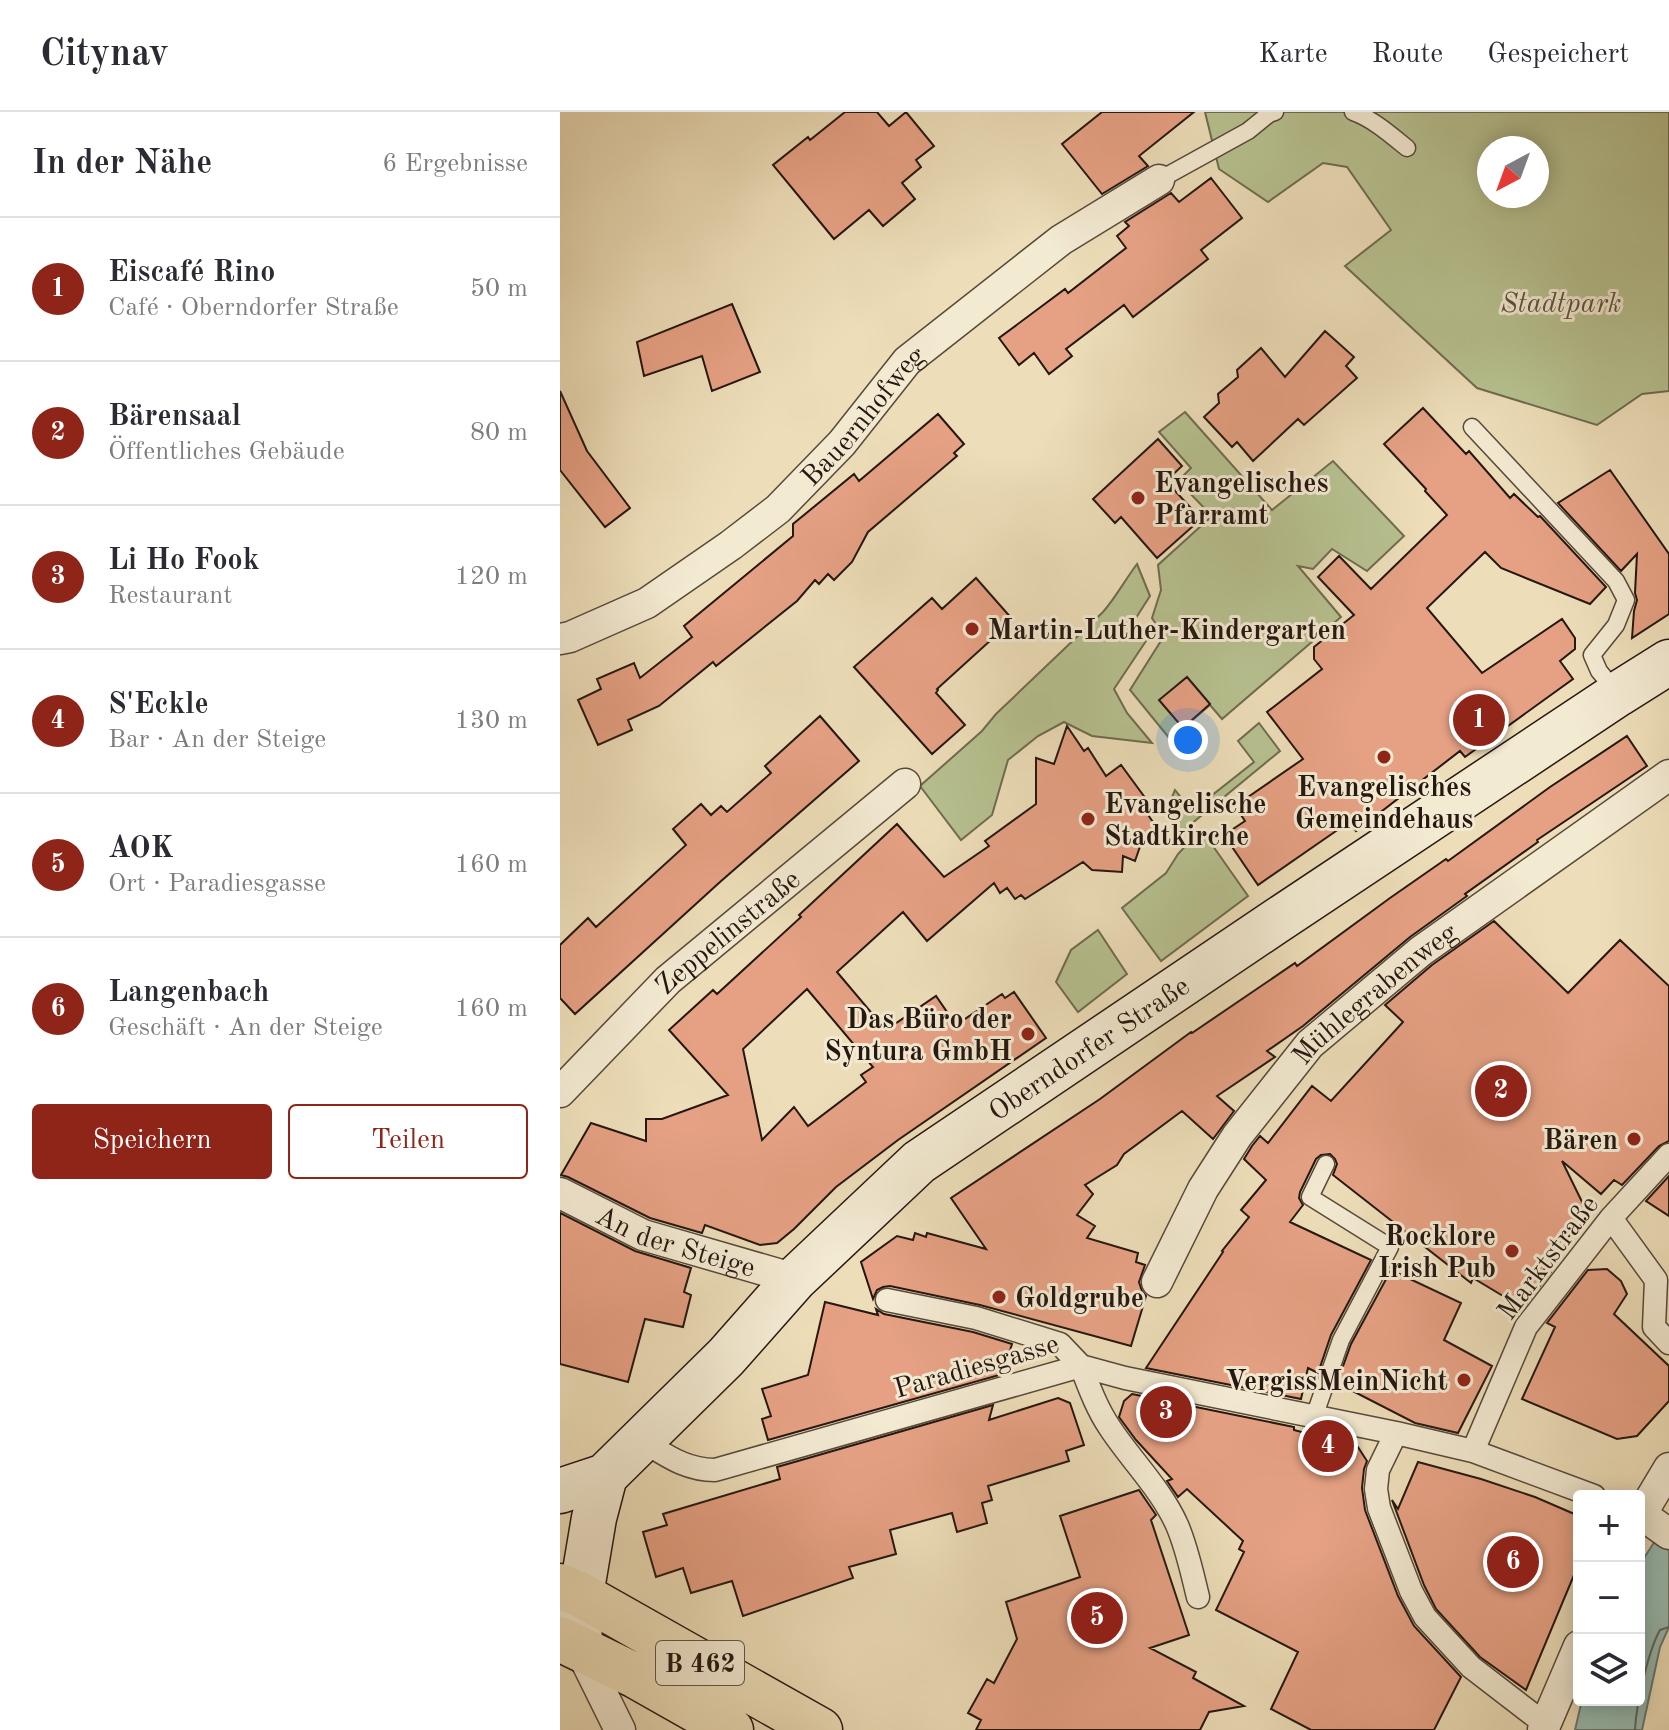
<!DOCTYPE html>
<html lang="de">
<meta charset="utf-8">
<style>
body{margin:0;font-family:"Old Standard TT",serif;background:#f2f2f3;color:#2b2b33}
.controls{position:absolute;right:24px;bottom:24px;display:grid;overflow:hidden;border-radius:8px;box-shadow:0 4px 20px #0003}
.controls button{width:72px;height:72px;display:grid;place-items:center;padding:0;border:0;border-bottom:2px solid #e1e1e2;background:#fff;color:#2b2b33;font:40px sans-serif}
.compass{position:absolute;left:917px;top:24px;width:72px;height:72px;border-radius:50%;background:#fff;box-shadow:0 4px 20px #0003;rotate:221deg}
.you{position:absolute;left:628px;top:628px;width:28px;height:28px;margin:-20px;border:6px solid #fff;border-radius:50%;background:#1a73e8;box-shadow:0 0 0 12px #1a73e833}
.badge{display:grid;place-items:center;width:52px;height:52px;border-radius:50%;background:#8f2418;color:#fff;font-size:26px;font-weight:700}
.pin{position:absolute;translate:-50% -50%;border:4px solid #fff;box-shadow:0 2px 8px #0006}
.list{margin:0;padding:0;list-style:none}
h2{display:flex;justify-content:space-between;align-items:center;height:104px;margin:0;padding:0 32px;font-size:34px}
h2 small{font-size:26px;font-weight:400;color:#7c7c81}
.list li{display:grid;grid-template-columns:52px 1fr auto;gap:24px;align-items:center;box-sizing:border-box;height:144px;padding:0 32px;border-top:2px solid #e1e1e2}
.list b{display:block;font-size:30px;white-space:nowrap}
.list p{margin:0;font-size:26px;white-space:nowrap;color:#7c7c81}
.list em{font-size:26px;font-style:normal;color:#7c7c81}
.actions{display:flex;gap:16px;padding:24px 32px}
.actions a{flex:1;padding:18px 0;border:2px solid #8f2418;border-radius:8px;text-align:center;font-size:28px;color:#8f2418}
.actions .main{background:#8f2418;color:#fff}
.icon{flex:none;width:44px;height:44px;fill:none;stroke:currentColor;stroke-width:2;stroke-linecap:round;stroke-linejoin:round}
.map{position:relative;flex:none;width:1109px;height:1618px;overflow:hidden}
header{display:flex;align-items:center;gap:48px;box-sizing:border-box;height:112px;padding:0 40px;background:#fff;border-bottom:2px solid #e1e1e2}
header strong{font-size:38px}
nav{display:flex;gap:44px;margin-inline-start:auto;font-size:28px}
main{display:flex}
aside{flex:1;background:#fff}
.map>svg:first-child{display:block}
.green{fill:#b7c190;stroke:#6e6c50;stroke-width:2;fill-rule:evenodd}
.water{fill:#99bcb2;stroke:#6b7a72;stroke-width:2}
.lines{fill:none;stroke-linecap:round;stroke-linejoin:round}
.shore{stroke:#5f6a62;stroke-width:2}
.building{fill:#e6a184;stroke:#251711;stroke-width:2;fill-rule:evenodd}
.service-casing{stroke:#57493b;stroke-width:19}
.pedestrian-casing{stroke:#57493b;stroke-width:25}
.minor-casing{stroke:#57493b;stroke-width:33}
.secondary-casing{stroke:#251711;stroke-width:47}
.primary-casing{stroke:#251711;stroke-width:47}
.service{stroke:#f3ead2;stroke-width:16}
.pedestrian{stroke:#f3ead2;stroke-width:22}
.minor{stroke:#f3ead2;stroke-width:30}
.secondary{stroke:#f3ead2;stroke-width:44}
.primary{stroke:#eddeb9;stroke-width:44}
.poi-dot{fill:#8f2418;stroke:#f3ead2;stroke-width:3}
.labels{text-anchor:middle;stroke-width:6;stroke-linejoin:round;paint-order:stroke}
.shield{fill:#f3ead2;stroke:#63564b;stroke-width:2}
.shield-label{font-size:26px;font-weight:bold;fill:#251711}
.park-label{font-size:28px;font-style:italic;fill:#58523d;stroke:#f3ead2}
.street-label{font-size:28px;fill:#251711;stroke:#f3ead2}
.poi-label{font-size:28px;font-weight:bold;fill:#251711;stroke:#f3ead2;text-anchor:start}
</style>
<header>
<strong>Citynav</strong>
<nav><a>Karte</a><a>Route</a><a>Gespeichert</a></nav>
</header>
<main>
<aside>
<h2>In der Nähe<small>6 Ergebnisse</small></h2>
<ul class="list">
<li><span class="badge">1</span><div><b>Eiscafé Rino</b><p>Café · Oberndorfer Straße</p></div><em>50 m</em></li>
<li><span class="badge">2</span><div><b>Bärensaal</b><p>Öffentliches Gebäude</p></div><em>80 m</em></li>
<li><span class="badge">3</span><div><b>Li Ho Fook</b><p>Restaurant</p></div><em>120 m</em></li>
<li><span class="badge">4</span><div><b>S'Eckle</b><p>Bar · An der Steige</p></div><em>130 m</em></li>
<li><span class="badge">5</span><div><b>AOK</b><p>Ort · Paradiesgasse</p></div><em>160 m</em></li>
<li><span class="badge">6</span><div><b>Langenbach</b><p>Geschäft · An der Steige</p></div><em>160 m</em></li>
</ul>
<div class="actions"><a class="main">Speichern</a><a>Teilen</a></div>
</aside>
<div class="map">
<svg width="1109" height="1618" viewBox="0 0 1109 1618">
<rect width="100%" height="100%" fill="#eddeb9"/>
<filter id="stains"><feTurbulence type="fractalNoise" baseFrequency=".0025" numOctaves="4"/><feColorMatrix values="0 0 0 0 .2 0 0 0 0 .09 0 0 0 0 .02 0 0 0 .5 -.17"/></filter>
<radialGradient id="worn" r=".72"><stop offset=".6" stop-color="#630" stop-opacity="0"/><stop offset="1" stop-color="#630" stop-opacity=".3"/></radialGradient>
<path class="green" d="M645,0H1109V279L1082,282L1037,313L917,276L785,154L831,118L787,55L763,51L708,90L659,57ZM929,36H977V84H929Z
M625,300L712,398L773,349L844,424L807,459L772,437L753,457L738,454L781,505L662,607L650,593L610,627L570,578L604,524L592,506L601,478L598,453L652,404L618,369L631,356L599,320Z
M577,452L590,484L574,509L586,529L554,577L567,601L592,631L532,624L504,610L478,624L448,648L432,703L401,728L360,674L422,619L436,602L543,500C556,485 565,468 577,452Z
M699,611L720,639L619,722C609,706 607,695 615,678L632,699L694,650L678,629Z
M641,717L688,784L601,849L562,796L606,761L618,742Z
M538,818L567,862L518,900L496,870L511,838Z"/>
<path class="water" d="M1109,1414V1515L1100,1535L1082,1618H1015L1022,1588H1079V1454L1093,1432Z"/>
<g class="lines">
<path class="shore" d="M1075,1618C1076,1594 1088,1539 1100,1518L1109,1515"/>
</g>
<path class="building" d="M285,0H317L329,14L346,0L374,34L356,48L361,55L342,71L355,87L323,114L309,98L274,127L213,53L248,25L250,28Z
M542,0H634L579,44L588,54L542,82L502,32Z
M651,66L682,106L641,138L648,147L573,205L564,193L506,237L512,244L489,262L474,241L459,253L439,226L505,177L508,181L566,136L557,124L569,114L565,110L611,81L619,90Z
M172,192L200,260L152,279L142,244L84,264L77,230Z
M765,219L794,245L786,254L797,266L744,313L738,307L693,349L677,330L672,335L644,305L659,291L658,282L678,265L677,258L701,236L725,265Z
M0,279L27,339L70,396L45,415L0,358Z
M863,296L906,342L909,339L950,386L954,382L978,405L980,404L1046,475L1030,492L941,456L925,440L867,496L922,561L1002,507L1015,526V537L1000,549L1013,567L905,645L900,639L796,719L789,710L698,773L664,723L685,709L675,694L743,647L707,600L762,557L754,547V535L794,503L758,465L779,444L811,477L887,403L865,379L866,377L824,332Z
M378,302L404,332L394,341L397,344L308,420L292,450L274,468L268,462L259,472L255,468L237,489L156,554L153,550L99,594L68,608L72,618L38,633L18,588L41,577L37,567L74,551L80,566L132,525L124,514L233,424V412L294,362L299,369Z
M598,327L622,354L606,369L641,407L597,446L561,405L555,411L533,387Z
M1050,358L1109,442V502L1072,526L1074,499L1077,488L1075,481L1077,442L1061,459L998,391Z
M416,466L453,508L377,577L378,578L376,581L405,613L372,642L294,555L372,486L382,497Z
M627,565L650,592L623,616L599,588Z
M260,604L299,649L160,770L15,902L0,886V833L28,806L36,815L126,733L113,717L141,692L151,703L161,694L167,700L211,661L205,654Z
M507,614L524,639L528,636L546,664L561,653L586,687L580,691L597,716L583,726L575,749L563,744L562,760L532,758L523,750L465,787L461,783L455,787L447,776L440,781L434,771L367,829L343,800L277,860L326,918L376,884L396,913L442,882L445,886L454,880L486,926L338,1028L276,1075L234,1117L217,1131L200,1133L145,1113L142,1121L90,1106L8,1065L1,1063L31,1011L86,1029V1007H102L168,983L109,918L153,878L157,882L241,805L239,803L337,712L384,765L429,734L425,729L476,692V646L494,652ZM247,877L313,955L301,963L306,970L248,1014L234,995L202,1028L183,937Z
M1067,624L1087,654L977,728L978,730L905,782L907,784L850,825L743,914L707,939L715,945L657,984L674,999L653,1027L622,999L564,1042L557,1053L525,1073L533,1082L517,1103L535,1114L527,1126L578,1141L576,1150L585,1153L579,1170L582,1179L586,1184L571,1234L420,1193L330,1174L323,1175L317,1178L313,1187L301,1150L337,1124L353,1128L355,1121L366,1125L367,1121L426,1137L391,1086L540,987L631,920L632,921L735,851L737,854L830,786L886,747L888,749L990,675Z
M934,809L1008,881L1060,828L1109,874V1029L1099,1034L1062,1073L1054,1068L1041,1082L1002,1049L1027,1100L981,1162L990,1161L963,1196L913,1166L911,1171L773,1063L777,1052L775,1047L770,1042L761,1043L756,1047L740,1080L739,1086L743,1093L730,1110L811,1148L771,1223L758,1261L748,1256L741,1287L586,1256L663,1140L662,1139L689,1105L681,1098L706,1068L684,1047L692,1034L700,1024L708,1031L752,974L771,989L843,910L825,893L872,853Z
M1109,1064V1104L1086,1089Z
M0,1101L75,1139L131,1156L124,1180L131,1183L123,1215L85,1207L68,1270L0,1252Z
M1047,1157L1061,1169L1067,1182L1054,1202L1109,1254V1289L1077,1324L1057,1327L962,1287L995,1215L987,1211L1028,1158Z
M831,1158L901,1191L884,1228L932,1254L898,1321L855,1311L777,1271L791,1232Z
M265,1190L318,1203L316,1197L324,1202L413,1220L452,1232L443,1262L208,1328L202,1307L211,1304L202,1277L248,1263Z
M572,1282L734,1315V1318L798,1335L807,1349L804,1357L802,1376L805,1398L838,1484L854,1514L901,1565L874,1618H751L711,1597L738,1540L656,1498L684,1440L679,1437L683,1429L627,1377L618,1385L607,1369L612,1367L576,1328L559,1305L564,1289Z
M498,1286L510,1291L524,1333L506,1339L509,1349L428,1374L432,1388L422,1391L427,1411L397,1420L392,1401L330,1418L336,1442L289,1455L293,1466L183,1504L172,1469L131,1481L123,1456L96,1465L83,1420L107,1413L103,1402L220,1367L217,1355L433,1293L429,1308Z
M858,1350L921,1367L975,1385L1019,1404V1451L966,1578L920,1545L876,1497L864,1473L832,1388L838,1397Z
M579,1378L596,1403L591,1408L629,1523L590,1536L636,1560L633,1566L684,1594L649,1600L640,1618H416L421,1608L408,1601L427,1567L434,1571L457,1527L446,1490L520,1465L500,1404Z"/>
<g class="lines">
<g class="service-casing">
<path id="service" d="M793,0C813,7 831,23 847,36
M599,68L688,19L709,2L715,0
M912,315L1056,469L1066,488L1056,513L1032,543L1039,559L1057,581
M754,1305L781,1228L830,1135L750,1085L766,1052"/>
</g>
<g class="pedestrian-casing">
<path id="pedestrian" d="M1051,1106L1096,1168L1094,1215L1109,1231
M327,1188L416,1206L500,1232L521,1254L565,1266L836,1321L913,1339L1034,1384
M521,1254C529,1275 537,1297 550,1316C571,1348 601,1377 617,1413C627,1436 632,1461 638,1485
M836,1321L818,1358L816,1377L819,1396L851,1479L865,1505L911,1555L985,1612
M81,1328C106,1343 125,1358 155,1358L521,1254
M913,1339L966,1215L1051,1106L1109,1043"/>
</g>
<g class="minor-casing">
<g id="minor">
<path id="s1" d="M0,527L10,525L87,491L171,433L218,397L282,331L347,249L501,128L599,68"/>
<path id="s2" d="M0,980L108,868L345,672"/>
<path id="s3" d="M0,1081L83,1123L235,1167"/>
<path id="s4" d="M597,1170L643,1077L677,1024L750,932L861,839L1109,663"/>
<path d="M1081,1402L1109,1422"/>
<path d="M1079,1406L1109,1356"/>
<path d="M19,1535L60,1618"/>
<path d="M983,1618L1019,1534"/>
</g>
</g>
<g class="secondary-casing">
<g id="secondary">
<path id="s5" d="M0,1379L45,1364L166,1245L235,1167L359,1050L712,812L1058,582L1109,550"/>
<path d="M19,1535L21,1483L34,1406L45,1364"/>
</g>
</g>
<g class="primary-casing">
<path id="primary" d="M0,1474L21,1483L260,1618
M0,1527L76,1564L171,1618"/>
</g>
<use href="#service" class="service"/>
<use href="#pedestrian" class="pedestrian"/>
<use href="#minor" class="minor"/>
<use href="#secondary" class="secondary"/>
<use href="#primary" class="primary"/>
</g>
<g class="poi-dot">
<circle cx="578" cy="386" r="8"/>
<circle cx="412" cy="517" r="8"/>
<circle cx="824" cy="645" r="8"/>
<circle cx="528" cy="707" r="8"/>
<circle cx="468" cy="922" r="8"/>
<circle cx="1074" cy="1027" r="8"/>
<circle cx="952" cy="1139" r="8"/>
<circle cx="439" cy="1185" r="8"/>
<circle cx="904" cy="1268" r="8"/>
</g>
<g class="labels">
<rect class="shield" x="96" y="1529" width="88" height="44" rx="6"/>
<g class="shield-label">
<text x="140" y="1560">B 462</text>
</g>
<g class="park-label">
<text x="1001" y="200">Stadtpark</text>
</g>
<g class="street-label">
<text dy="10" stroke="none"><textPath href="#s1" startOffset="382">Bauernhofweg</textPath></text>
<text dy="10" stroke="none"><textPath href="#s2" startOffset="232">Zeppelinstraße</textPath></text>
<text dy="10" stroke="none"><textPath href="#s4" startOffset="366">Mühlegrabenweg</textPath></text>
<text dy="10" stroke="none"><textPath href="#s5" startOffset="696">Oberndorfer Straße</textPath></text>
<text dy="10" stroke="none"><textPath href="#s3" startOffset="126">An der Steige</textPath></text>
<text transform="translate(987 1145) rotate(-53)" y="10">Marktstraße</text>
<text transform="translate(416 1253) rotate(-16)" y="10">Paradiesgasse</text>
</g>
<g class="poi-label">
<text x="594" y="380">Evangelisches<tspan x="594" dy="32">Pfarramt</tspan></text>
<text x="428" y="527">Martin-Luther-Kindergarten</text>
<text x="824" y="684" text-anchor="middle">Evangelisches<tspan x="824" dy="32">Gemeindehaus</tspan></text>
<text x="544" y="701">Evangelische<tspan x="544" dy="32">Stadtkirche</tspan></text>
<text x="452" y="916" text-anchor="end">Das Büro der<tspan x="452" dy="32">Syntura GmbH</tspan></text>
<text x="1058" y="1037" text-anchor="end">Bären</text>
<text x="936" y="1133" text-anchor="end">Rocklore<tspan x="936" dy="32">Irish Pub</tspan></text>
<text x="455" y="1195">Goldgrube</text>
<text x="888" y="1278" text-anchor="end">VergissMeinNicht</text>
</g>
</g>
<rect width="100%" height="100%" filter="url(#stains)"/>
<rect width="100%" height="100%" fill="url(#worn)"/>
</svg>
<div class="controls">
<button>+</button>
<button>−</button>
<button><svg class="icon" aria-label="layers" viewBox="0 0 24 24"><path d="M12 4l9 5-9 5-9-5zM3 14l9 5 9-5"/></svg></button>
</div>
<svg class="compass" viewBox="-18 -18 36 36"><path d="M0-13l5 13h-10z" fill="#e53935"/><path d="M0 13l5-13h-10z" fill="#7c7c81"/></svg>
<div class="you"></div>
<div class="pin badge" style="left:919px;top:608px">1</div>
<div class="pin badge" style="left:941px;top:979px">2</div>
<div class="pin badge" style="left:606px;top:1300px">3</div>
<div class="pin badge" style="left:768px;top:1334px">4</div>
<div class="pin badge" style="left:537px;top:1506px">5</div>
<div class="pin badge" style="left:953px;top:1450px">6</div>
</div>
</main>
